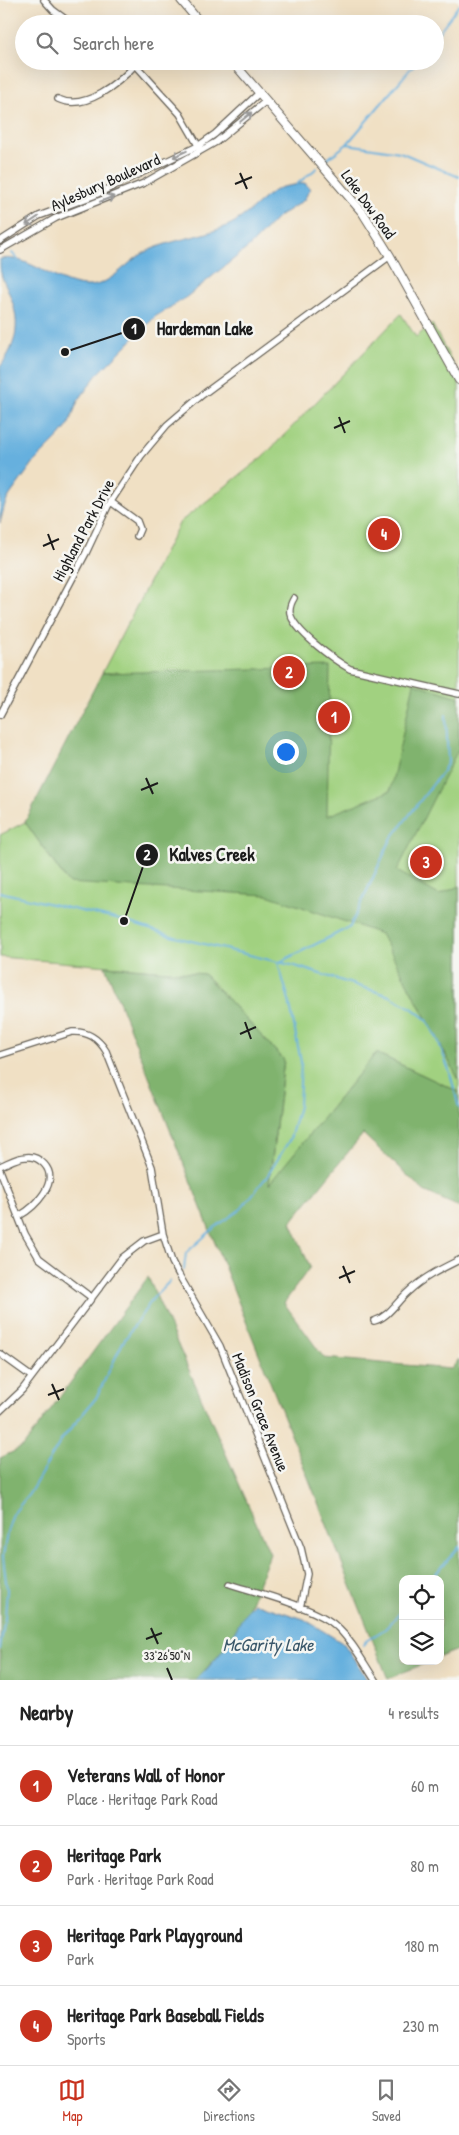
<!DOCTYPE html>
<meta charset="utf-8">
<style>
body{margin:0;font-family:"Patrick Hand",sans-serif;background:#f2f2f2;color:#222}
.controls{position:absolute;right:15px;bottom:15px;display:grid;overflow:hidden;border-radius:10px;box-shadow:0 5px 20px #0002}
.controls button{width:45px;height:45px;display:grid;place-items:center;padding:0;border:0;border-bottom:1px solid #e0e0e0;background:#fff;color:#222;font:25px sans-serif}
.you{position:absolute;left:285px;top:751px;width:18px;height:18px;margin:-12px;border:4px solid #fff;border-radius:50%;background:#1a73e8;box-shadow:0 0 0 8px #1a73e833}
.badge{display:grid;place-items:center;width:32px;height:32px;border-radius:50%;background:#c8321e;color:#fff;font-size:16px;font-weight:700}
.pin{position:absolute;translate:-50% -50%;border:2px solid #fff;box-shadow:0 1px 5px #0006}
.list{margin:0;padding:0;list-style:none}
h2{display:flex;justify-content:space-between;align-items:center;height:65px;margin:0;padding:0 20px;font-size:21px}
h2 small{font-size:16px;font-weight:400;color:#767676}
.list li{display:grid;grid-template-columns:32px 1fr auto;gap:15px;align-items:center;box-sizing:border-box;height:80px;padding:0 20px;border-top:1px solid #e0e0e0}
.list b{display:block;font-size:19px;white-space:nowrap}
.list p{margin:0;font-size:16px;white-space:nowrap;color:#767676}
.list em{font-size:16px;font-style:normal;color:#767676}
.icon{flex:none;width:28px;height:28px;fill:none;stroke:currentColor;stroke-width:2;stroke-linecap:round;stroke-linejoin:round}
.map{position:relative;flex:none;width:459px;height:1680px;overflow:hidden}
.search{position:absolute;background:#fff;box-shadow:0 5px 20px #0002;left:15px;right:15px;top:15px;height:55px;display:flex;align-items:center;gap:12px;box-sizing:border-box;padding:0 18px;border-radius:28px;color:#767676;font-size:19px}
.sheet{height:385px;background:#fff}
nav{display:flex;justify-content:space-around;align-items:center;box-sizing:border-box;height:70px;border-top:1px solid #e0e0e0;background:#fff;font-size:14px;color:#767676}
nav a{display:grid;justify-items:center;gap:2px}
nav .on{color:#c8321e}
.map>svg:first-child{display:block}
.green{fill:#a1d180;stroke:#5e764e}
.forest{fill:#80b36e;stroke:#4e6845}
.water{fill:#66b0de;stroke:#41667d}
.lines{fill:none;stroke-linecap:round;stroke-linejoin:round}
.stream{stroke:#66b0de;stroke-width:2}
.street-casing{stroke:#666157;stroke-width:8}
.secondary-casing{stroke:#666157;stroke-width:10}
.street{stroke:#fff;stroke-width:5.5}
.secondary{stroke:#fff;stroke-width:8}
.oneway{stroke:#999}
.ticks{fill:none;stroke:#1c1c1c;stroke-width:2}
.labels{text-anchor:middle;stroke-width:5;stroke-linejoin:round;paint-order:stroke}
.street-label{font-size:16px;fill:#1c1c1c;stroke:#f6f6f2}
.water-label{font-size:18px;font-style:italic;fill:#3a576a;stroke:#f6f6f2}
.ticks-label{font-size:12px;text-anchor:middle;fill:#1c1c1c;stroke:#f6f6f2;stroke-width:5;stroke-linejoin:round;paint-order:stroke}
.leader{fill:none;stroke:#1c1c1c;stroke-width:2}
.callout-dot{fill:#1c1c1c;stroke:#f6f6f2;stroke-width:2}
.mark-label{font-size:15px;text-anchor:middle;font-weight:bold;fill:#fff}
.callout-label{font-size:18px;text-anchor:middle;font-weight:bold;fill:#1c1c1c;stroke:#f6f6f2;stroke-width:5;stroke-linejoin:round;paint-order:stroke}
</style>
<div class="map">
<svg width="459" height="1680" viewBox="0 0 459 1680">
<rect width="100%" height="100%" fill="#f6f6f2"/>
<filter id="ink" filterUnits="userSpaceOnUse"><feTurbulence type="fractalNoise" baseFrequency=".02" numOctaves="2"/><feDisplacementMap in="SourceGraphic" scale="10" xChannelSelector="R" yChannelSelector="G"/><feConvolveMatrix kernelMatrix="1 2 1 2 8 2 1 2 1" color-interpolation-filters="sRGB"/></filter>
<filter id="wash" filterUnits="userSpaceOnUse"><feTurbulence type="fractalNoise" baseFrequency=".0096" numOctaves="4" result="noise"/><feDisplacementMap in="SourceGraphic" scale="20" xChannelSelector="R" yChannelSelector="G"/><feGaussianBlur stdDeviation="1.12" result="paint"/><feColorMatrix in="noise" values="0 0 0 0 0 0 0 0 0 0 0 0 0 0 0 0 0 1.4 0 .05"/><feComposite in="paint" operator="in"/></filter>
<g filter="url(#wash)">
<rect width="100%" height="100%" fill="#f0e0c4"/>
<path class="green" d="M401,314L416,337L432,324L459,375V1070L409,986L459,1080V1092L376,1053L269,1185L284,1060L204,974L0,957V835L25,822L68,883L118,672L102,673L180,522L263,457Z"/>
<path class="forest" d="M330,667L327,816L390,791L414,683L459,697V748L397,871L439,895L459,886V1080L381,934L267,895L68,883L25,822L102,673Z
M105,966L204,974L284,1060L269,1184L376,1053L459,1092V1207L424,1191L363,1134L291,1222L310,1267L284,1303L324,1358L451,1369L459,1359V1649L440,1657V1579H403V1661H430L388,1679Z
M148,1277L270,1554L239,1633L196,1680H0V1458L23,1447Z"/>
<path class="water" d="M305,183L310,189L304,200L278,217L250,246L184,299L156,316L96,376L78,401L68,426L59,437L34,462L10,495L5,504L0,523V367C18,342 21,322 9,293C3,277 0,279 0,259C29,253 58,288 90,286C111,284 125,264 142,254C168,239 201,238 229,225C246,217 259,201 274,191L282,187Z
M254,1603L304,1619L344,1644L368,1680H196C209,1667 221,1654 231,1638C239,1625 243,1613 254,1603Z"/>
<g class="lines">
<path class="stream" d="M435,37L459,5
M347,144L400,152L459,177
M326,160L347,144L417,61
M297,184L317,168
M12,253L18,260
M0,892L124,921L171,936L295,966L390,996L413,1009L427,1020L438,1040L450,1073L459,1108
M278,963L350,927L391,839L443,771L448,762L446,715
M184,1269L186,1253L214,1228L241,1209L268,1175L290,1139L299,1106L301,1062L289,1000L278,963
M431,1579L459,1547
M363,1645L366,1641L385,1629L403,1610
M0,1649L5,1618L7,1590L3,1557L7,1533L13,1514L29,1494L62,1439L96,1398L123,1342L154,1297L170,1281"/>
</g>
</g>
<g filter="url(#ink)">
<g class="lines">
<g class="street-casing">
<path id="street" d="M44,0L53,10L72,24
M132,61L180,114L199,147
M58,99C85,112 119,83 136,64
M0,241L39,216L93,196L198,146L215,134L259,93
M0,250L56,218L144,183L216,142L266,101
M111,502L137,521L140,529L137,536
M294,598C291,603 289,607 290,613C294,631 334,660 350,669L459,694
M0,715L86,553L108,506L141,456L167,425L202,395L390,256
M0,1055L72,1032C88,1031 98,1038 106,1051L152,1167L163,1234L144,1241L122,1258L22,1390L0,1411
M0,1166C8,1163 17,1157 26,1157C32,1156 39,1159 44,1164C61,1182 34,1208 19,1216
M0,1170L25,1234L39,1258L92,1298
M163,1234L172,1262L179,1275L220,1346L301,1548L307,1574L300,1608
M374,1321C389,1317 397,1301 409,1291C424,1277 441,1269 459,1260
M0,1354L32,1377
M230,1584C258,1593 318,1608 337,1627C353,1642 363,1662 375,1680"/>
</g>
<g class="secondary-casing">
<path id="secondary" d="M181,0L201,24
M232,61L363,213L390,256L459,380"/>
</g>
<use href="#street" class="street"/>
<use href="#secondary" class="secondary"/>
</g>
<defs><path id="oneway-shaft" d="M-6 0H5M1.5-3L5.5 0L1.5 3" fill="none" stroke-width="1.6" stroke-linecap="round" stroke-linejoin="round" transform="scale(1.25)"/></defs>
<g class="oneway">
<use href="#oneway-shaft" transform="translate(246 117) rotate(-40)"/>
<use href="#oneway-shaft" transform="translate(180 154) rotate(155)"/>
<use href="#oneway-shaft" transform="translate(107 199) rotate(-21)"/>
<use href="#oneway-shaft" transform="translate(32 221) rotate(146)"/>
</g>
</g>
<path class="ticks" d="M240,173L247,189M235,184L252,177M339,417L345,433M334,428L350,421M48,534L54,550M43,546L59,539M146,778L153,794M141,790L158,783M245,1022L251,1039M240,1034L256,1027M343,1266L350,1283M339,1278L355,1271M52,1384L59,1400M48,1395L64,1389M151,1628L158,1644M146,1639L162,1633M167,1668L172,1680"/>
<g class="labels">
<g class="street-label">
<text transform="translate(105 182) rotate(-24)" y="6">Aylesbury Boulevard</text>
<text transform="translate(369 204) rotate(54)" y="6">Lake Dow Road</text>
<text transform="translate(83 530) rotate(-62)" y="6">Highland Park Drive</text>
<text transform="translate(261 1412) rotate(68)" y="6">Madison Grace Avenue</text>
</g>
<g class="water-label">
<text x="268" y="1651">McGarity Lake</text>
</g>
</g>
<g class="ticks-label">
<text x="167" y="1660">33°26'50"N</text>
</g>
<path class="leader" d="M65 352L134 329M124 921L147 855"/>
<g class="callout-dot">
<circle cx="65" cy="352" r="5"/>
<circle cx="124" cy="921" r="5"/>
<circle cx="134" cy="329" r="12"/>
<circle cx="147" cy="855" r="12"/>
</g>
<g class="mark-label">
<text x="134" y="334">1</text>
<text x="147" y="860">2</text>
</g>
<g class="callout-label">
<text x="205" y="335">Hardeman Lake</text>
<text x="212" y="861">Kalves Creek</text>
</g>
</svg>
<div class="controls">
<button><svg class="icon" aria-label="locate" viewBox="0 0 24 24"><circle cx="12" cy="12" r="6"/><path d="M12 2v4M12 18v4M2 12h4M18 12h4"/></svg></button>
<button><svg class="icon" aria-label="layers" viewBox="0 0 24 24"><path d="M12 4l9 5-9 5-9-5zM3 14l9 5 9-5"/></svg></button>
</div>
<div class="you"></div>
<div class="pin badge" style="left:334px;top:717px">1</div>
<div class="pin badge" style="left:289px;top:672px">2</div>
<div class="pin badge" style="left:426px;top:862px">3</div>
<div class="pin badge" style="left:384px;top:534px">4</div>
<div class="search"><svg class="icon" aria-label="search" viewBox="0 0 24 24"><circle cx="10" cy="10" r="6"/><path d="M15 15l6 6"/></svg>Search here</div>
</div>
<section class="sheet">
<h2>Nearby<small>4 results</small></h2>
<ul class="list">
<li><span class="badge">1</span><div><b>Veterans Wall of Honor</b><p>Place · Heritage Park Road</p></div><em>60 m</em></li>
<li><span class="badge">2</span><div><b>Heritage Park</b><p>Park · Heritage Park Road</p></div><em>80 m</em></li>
<li><span class="badge">3</span><div><b>Heritage Park Playground</b><p>Park</p></div><em>180 m</em></li>
<li><span class="badge">4</span><div><b>Heritage Park Baseball Fields</b><p>Sports</p></div><em>230 m</em></li>
</ul>
</section>
<nav>
<a class="on"><svg class="icon" aria-label="map" viewBox="0 0 24 24"><path d="M3 6l6-2 6 2 6-2v14l-6 2-6-2-6 2zM9 4v14M15 6v14"/></svg>Map</a>
<a><svg class="icon" aria-label="directions" viewBox="0 0 24 24"><path d="M12 3l9 9-9 9-9-9zM9 14v-3h6M13 9l2 2-2 2"/></svg>Directions</a>
<a><svg class="icon" aria-label="saved" viewBox="0 0 24 24"><path d="M7 4h10v16l-5-4-5 4z"/></svg>Saved</a>
</nav>
